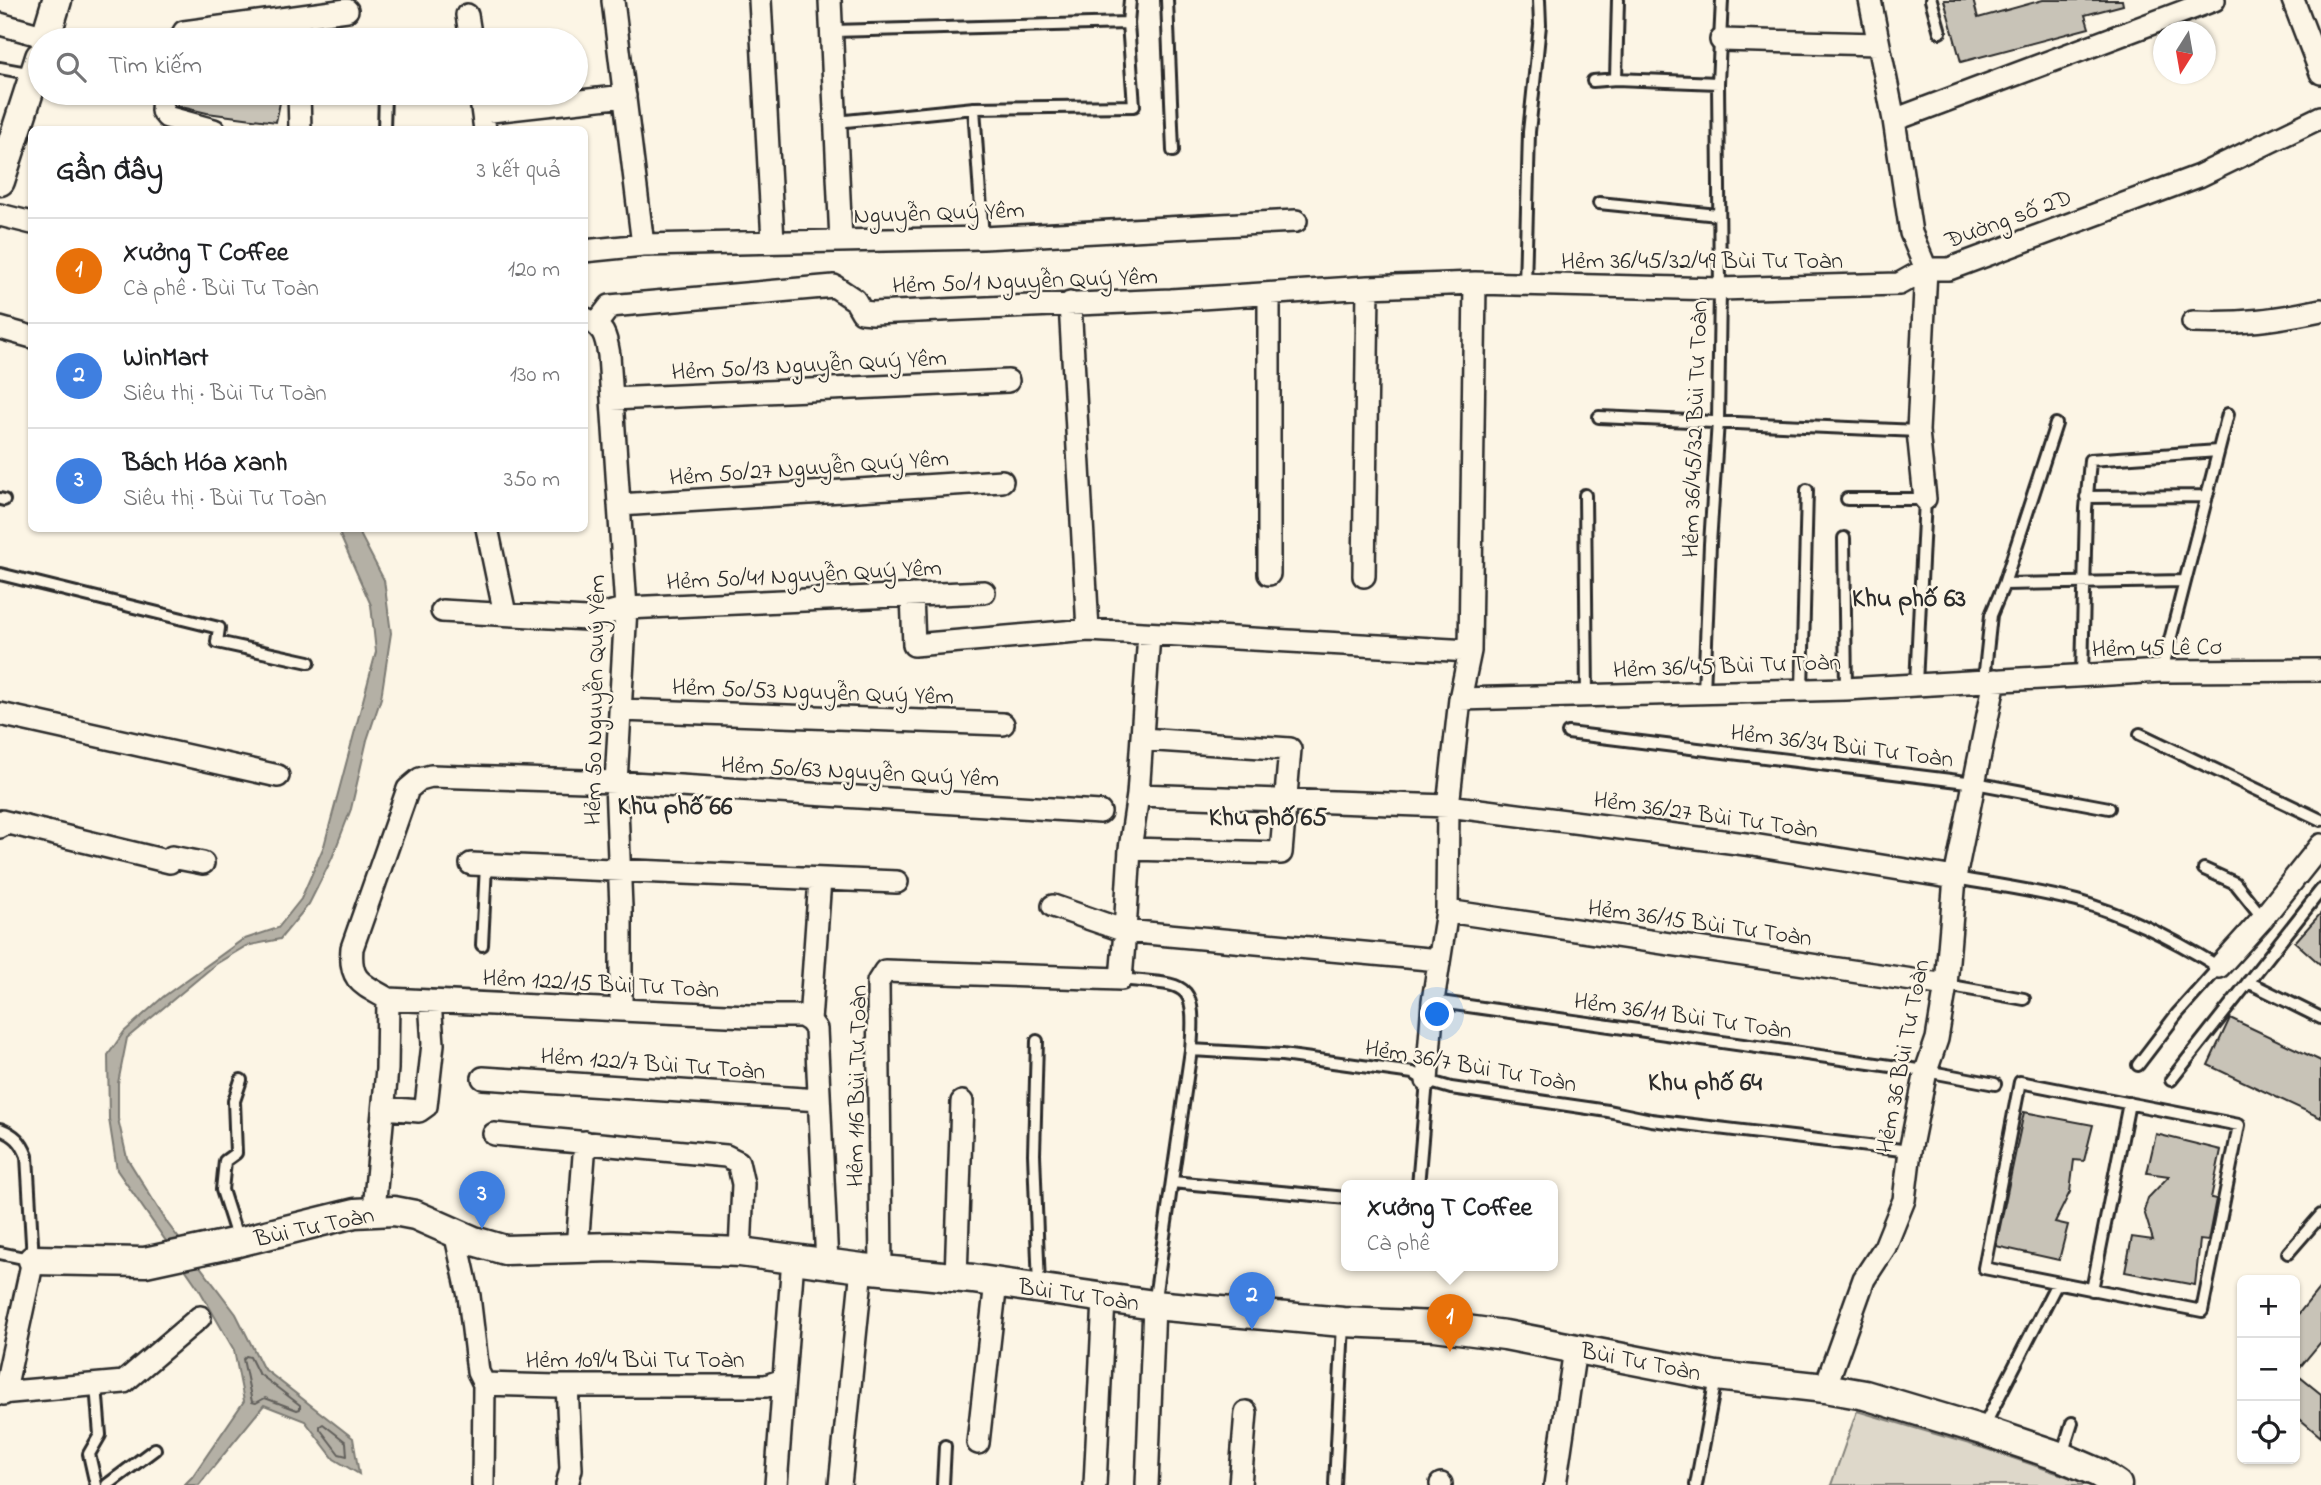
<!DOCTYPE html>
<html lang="vi">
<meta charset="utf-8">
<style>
body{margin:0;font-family:"Indie Flower",sans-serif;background:#f2f2f2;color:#202124}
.controls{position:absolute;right:21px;bottom:21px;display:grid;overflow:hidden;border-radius:10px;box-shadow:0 2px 5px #0004}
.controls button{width:63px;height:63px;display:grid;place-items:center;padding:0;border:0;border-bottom:2px solid #e0e0e0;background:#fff;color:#202124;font:35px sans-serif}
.compass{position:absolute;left:2153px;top:21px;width:63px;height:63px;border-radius:50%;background:#fff;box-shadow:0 2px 5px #0004;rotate:191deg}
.you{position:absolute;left:1438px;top:1015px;width:24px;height:24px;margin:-18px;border:5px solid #fff;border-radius:50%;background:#1a73e8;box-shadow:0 0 0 10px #1a73e833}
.badge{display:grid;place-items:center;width:46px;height:46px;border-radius:50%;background:#2b2b2b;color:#fff;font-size:23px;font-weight:700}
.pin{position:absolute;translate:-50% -58px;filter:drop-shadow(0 2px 4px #0008)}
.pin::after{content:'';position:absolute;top:37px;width:24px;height:21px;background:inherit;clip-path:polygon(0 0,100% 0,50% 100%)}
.popup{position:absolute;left:1341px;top:1180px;width:217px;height:91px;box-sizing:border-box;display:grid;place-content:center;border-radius:10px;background:#fff;filter:drop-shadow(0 2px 5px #0005);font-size:23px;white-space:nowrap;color:#757577}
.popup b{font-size:26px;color:#202124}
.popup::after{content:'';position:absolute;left:50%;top:100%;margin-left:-14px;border:14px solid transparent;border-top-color:#fff}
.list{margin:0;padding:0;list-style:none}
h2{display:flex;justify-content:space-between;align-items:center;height:91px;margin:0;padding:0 28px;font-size:30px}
h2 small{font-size:23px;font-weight:400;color:#757577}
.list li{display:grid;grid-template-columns:46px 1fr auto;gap:21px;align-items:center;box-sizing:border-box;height:105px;padding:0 28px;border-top:2px solid #e0e0e0}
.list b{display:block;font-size:26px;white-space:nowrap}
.list p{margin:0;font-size:23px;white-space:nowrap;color:#757577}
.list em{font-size:23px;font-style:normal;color:#757577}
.icon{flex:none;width:38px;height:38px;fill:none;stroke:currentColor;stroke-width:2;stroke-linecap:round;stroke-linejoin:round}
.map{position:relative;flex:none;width:2321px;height:1485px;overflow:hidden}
.search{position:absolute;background:#fff;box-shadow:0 2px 5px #0004;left:28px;top:28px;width:560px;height:77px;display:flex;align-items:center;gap:18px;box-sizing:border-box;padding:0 24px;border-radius:38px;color:#757577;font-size:26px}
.panel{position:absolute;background:#fff;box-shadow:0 2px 5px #0004;left:28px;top:126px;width:560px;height:406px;border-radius:10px}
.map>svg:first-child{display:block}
.green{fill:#ded8ca;stroke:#84827a;stroke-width:2}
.water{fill:#b4b0a5;stroke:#7d7b74;stroke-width:2}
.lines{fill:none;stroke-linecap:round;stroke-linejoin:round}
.shore{stroke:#62605c;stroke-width:2}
.building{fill:#c8c3b7;stroke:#2b2b2b;stroke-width:2}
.lane-casing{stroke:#2b2b2b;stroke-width:16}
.street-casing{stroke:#2b2b2b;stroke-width:26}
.secondary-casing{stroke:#2b2b2b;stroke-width:33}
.lane{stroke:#fcf5e5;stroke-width:10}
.street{stroke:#fcf5e5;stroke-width:21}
.secondary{stroke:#fcf5e5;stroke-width:28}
.labels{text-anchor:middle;stroke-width:5;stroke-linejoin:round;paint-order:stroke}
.street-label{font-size:24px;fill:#2b2b2b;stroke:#fcf5e5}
.neighbourhood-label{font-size:26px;font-weight:bold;fill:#2b2b2b;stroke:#fcf5e5}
</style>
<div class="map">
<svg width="2321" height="1485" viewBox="0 0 2321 1485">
<rect width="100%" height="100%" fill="#fcf5e5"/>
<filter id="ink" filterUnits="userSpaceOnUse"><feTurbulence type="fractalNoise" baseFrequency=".0143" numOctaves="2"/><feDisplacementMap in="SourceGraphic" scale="14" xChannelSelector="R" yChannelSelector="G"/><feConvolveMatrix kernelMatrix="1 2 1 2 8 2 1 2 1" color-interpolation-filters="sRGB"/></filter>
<g filter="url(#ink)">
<path class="green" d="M1857,1411L1983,1448L2092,1485H1831Z"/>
<path class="water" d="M341,529H360V534L384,580L391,633L381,698L367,740L351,809L332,858L309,904L280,939L246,946L216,964L127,1038L118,1083V1119L127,1158L168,1224L236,1314L263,1368L353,1438L359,1474L334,1459L305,1421L264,1405L199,1485H184L192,1477L244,1401L234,1350L199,1289L117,1170L109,1119L108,1055L124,1032L163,997L242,940L278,928L301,899L324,846L376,652L371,605L340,535Z"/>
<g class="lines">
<path class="shore" d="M246,1356L250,1357L258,1373L300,1405V1409L297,1410L265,1398L256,1403L252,1402L243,1359Z
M323,1424L346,1442L347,1456L339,1454L320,1429V1426Z"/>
</g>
<path class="building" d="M1944,0H1973L1978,18L2043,0H2122L2123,5L2085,15L2089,28L1961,62Z
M180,93H282L276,122L207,113L177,106Z
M2321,913V965L2295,942Z
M2230,1018L2321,1061V1118L2208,1065Z
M2024,1112L2093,1125L2084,1161L2074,1160L2070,1192L2055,1222L2068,1225L2059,1260L1996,1246Z
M2156,1134L2221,1150L2211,1198L2216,1199L2208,1241L2200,1240L2195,1285L2125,1272L2132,1237L2153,1240L2144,1211L2148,1198L2169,1176L2147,1173Z
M2321,1286V1342L2295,1373L2321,1394V1437L2295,1415V1318Z"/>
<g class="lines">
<g class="lane-casing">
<path id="lane" d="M1167,0L1173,151
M1931,0L1940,32
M833,31L1128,23
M0,68L33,74
M1616,79L1618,0
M1593,81L1616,79L1718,83
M974,108L983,238
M836,122L974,108L1134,106L1128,23L1130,0
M384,130L385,93
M1599,203L1718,215
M1525,286L1529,132L1540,25L1539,0
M1599,417L1918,431
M1585,495L1587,695
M2086,497L2207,496
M0,499L4,500
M1847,499H1925L1916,684
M1844,538L1846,689
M0,574L219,628L217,642L309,662
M2004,584L2185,581
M2162,671L2228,414
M2082,675L2086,509L2090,460L2218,451
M1984,680L1991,615L2004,584L2056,424
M1802,690L1807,490
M1704,692L1710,544L1718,421L1720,289L1718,83L1722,0
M1568,733L1975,783L2109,808
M2140,734L2321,820
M2204,869L2235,883L2263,918
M1955,878C1996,885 2038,891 2077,901C2127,915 2175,940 2219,967L2177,1014L2138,1065
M482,945L486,865
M1121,979C1185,986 1197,977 1191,1050L1154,1305
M2248,982L2321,1018
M1946,985L2024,999
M1433,1001L1926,1071L1995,1084
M1037,1041L1034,1154L1039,1287
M1191,1050L1282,1055L1413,1073L1427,1081L1451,1088L1608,1111L1651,1120L1910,1151
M2171,1080L2321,890
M2020,1082L2239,1125L2202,1311L1984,1268Z
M0,1129C15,1135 21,1141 27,1156L33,1260L0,1253
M1172,1182L1347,1198
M1418,1186L1427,1081
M238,1240L222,1190L225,1161L236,1153L234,1101L241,1080
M2288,1253L2321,1215
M2092,1290L2129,1103
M96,1385L100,1435L89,1454L96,1485
M1983,1428L2057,1283
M2062,1455L2072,1423
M107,1485L155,1449
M943,1485L945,1446
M1335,1485L1343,1324
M1696,1485L1716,1378"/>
</g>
<g class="street-casing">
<path id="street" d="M760,0L773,241
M830,0L841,241
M1870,0L1894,120L1911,233L1926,269L1918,431L1925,499
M2293,0L2321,73
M613,1L643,245
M467,15L471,40
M295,17L296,40
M0,24L57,40
M180,40L184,32L347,10
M1721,40L1878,44
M163,93L162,111L167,117L214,130
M299,93L300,130
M480,93L485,130
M483,112L625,96
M1894,120L2214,0
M0,215L32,223
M584,251L643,245L983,238L1296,221
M1070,303L1088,630
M584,318C604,326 606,336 609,355L626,608L616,782L621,908V1010
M2193,322C2242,324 2273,320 2321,310
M597,323L610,306L834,286L855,300L862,312L873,313L1171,300L1368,287L1475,283L1720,289L1899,284L1926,269H1949L2199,176L2321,117
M0,328L32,337
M612,399L1008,381
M619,505L1002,481
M487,528L505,614
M1269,574V294
M1364,576L1368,287
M912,595L914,645L1088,630L1470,651
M442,611L587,619L626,608L984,592
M1149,634L1138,795L1130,849L1125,931L1439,960
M1460,699L1846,689L2162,671L2321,670
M621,710L1003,724
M0,714L278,776
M1138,795L1448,806L1753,845L1955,878
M0,827L1,821L170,862L172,857L203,863
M1130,849L1281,853L1290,749L1142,739
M471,864L897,882
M820,879L810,1021L816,1029L827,1264
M1447,911L1946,985
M2219,967L2263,918L2321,845
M810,1021L802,1016H748L388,999C362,984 349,981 352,948L408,789L420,779L431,776L616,782L1100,812
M483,1078L819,1100
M1427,1081L1433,1001L1447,911L1448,806L1460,699L1470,651L1475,283
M384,1108L419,1111L426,1106L433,1044L430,1001
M494,1134L726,1156L738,1162L743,1184L740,1252
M374,1210L387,1069L388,999
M455,1232L469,1296L478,1372L484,1384L483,1485
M577,1248L585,1142
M881,1270L878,982L885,971L1121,979L1125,931L1053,906
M956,1277L962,1102
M484,1384L557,1386H766L783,1380
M567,1386L571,1469L567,1485
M1825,1388L1864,1279L1885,1247L1904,1200L1910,1151L1926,1071L1937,1039L1946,985L1955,878L1995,680
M0,1393L124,1382L200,1317
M4,1394L33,1260
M978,1443L996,1282
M776,1485L793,1259
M840,1485L862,1268
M1095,1485L1104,1299
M1147,1485L1154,1305
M1240,1485L1246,1412
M1441,1485V1484
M1555,1485L1575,1349"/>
</g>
<g class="secondary-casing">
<path id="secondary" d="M45,40L57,0
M0,181L40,57
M33,1260L145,1262L238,1242L355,1213L394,1211L415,1215L474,1241L505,1250L613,1247L740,1252L862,1268L973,1279L1154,1305L1343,1322L1435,1326L1505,1335L1716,1376L1825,1388L1865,1395L1982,1430L2062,1457L2099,1473L2117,1485"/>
</g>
<use href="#lane" class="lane"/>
<use href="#street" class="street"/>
<use href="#secondary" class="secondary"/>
</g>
</g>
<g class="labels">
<g class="street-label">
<text transform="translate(939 212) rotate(-2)" y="8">Nguyễn Quý Yêm</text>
<text transform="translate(2008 218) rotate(-20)" y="8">Đường số 2D</text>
<text x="1702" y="268">Hẻm 36/45/32/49 Bùi Tư Toàn</text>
<text transform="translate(1025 280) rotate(-2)" y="8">Hẻm 50/1 Nguyễn Quý Yêm</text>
<text transform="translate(809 364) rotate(-3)" y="8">Hẻm 50/13 Nguyễn Quý Yêm</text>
<text transform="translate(1694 429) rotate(-88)" y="8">Hẻm 36/45/32 Bùi Tư Toàn</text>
<text transform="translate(809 467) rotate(-4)" y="8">Hẻm 50/27 Nguyễn Quý Yêm</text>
<text transform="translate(804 574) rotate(-3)" y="8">Hẻm 50/41 Nguyễn Quý Yêm</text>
<text transform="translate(2157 647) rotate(-1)" y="8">Hẻm 45 Lê Cơ</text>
<text transform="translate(1727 665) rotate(-2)" y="8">Hẻm 36/45 Bùi Tư Toàn</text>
<text transform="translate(813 691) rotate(2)" y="8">Hẻm 50/53 Nguyễn Quý Yêm</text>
<text transform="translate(594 700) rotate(-89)" y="8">Hẻm 50 Nguyễn Quý Yêm</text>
<text transform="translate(1842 745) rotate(7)" y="8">Hẻm 36/34 Bùi Tư Toàn</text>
<text transform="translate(860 771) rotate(3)" y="8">Hẻm 50/63 Nguyễn Quý Yêm</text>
<text transform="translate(1706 814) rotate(8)" y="8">Hẻm 36/27 Bùi Tư Toàn</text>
<text transform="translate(1700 922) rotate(8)" y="8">Hẻm 36/15 Bùi Tư Toàn</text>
<text transform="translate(601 983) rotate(3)" y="8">Hẻm 122/15 Bùi Tư Toàn</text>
<text transform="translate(1683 1015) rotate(8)" y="8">Hẻm 36/11 Bùi Tư Toàn</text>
<text transform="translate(1902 1056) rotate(-79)" y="8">Hẻm 36 Bùi Tư Toàn</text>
<text transform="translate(653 1063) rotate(4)" y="8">Hẻm 122/7 Bùi Tư Toàn</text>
<text transform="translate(1471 1065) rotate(10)" y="8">Hẻm 36/7 Bùi Tư Toàn</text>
<text transform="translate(856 1086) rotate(-89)" y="8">Hẻm 116 Bùi Tư Toàn</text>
<text transform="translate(314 1226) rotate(-12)" y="8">Bùi Tư Toàn</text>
<text transform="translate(1079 1294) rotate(8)" y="8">Bùi Tư Toàn</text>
<text x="635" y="1367">Hẻm 109/4 Bùi Tư Toàn</text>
<text transform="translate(1641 1361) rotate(11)" y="8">Bùi Tư Toàn</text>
</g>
<g class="neighbourhood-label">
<text x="1909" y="606">Khu phố 63</text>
<text x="675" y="814">Khu phố 66</text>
<text x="1268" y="825">Khu phố 65</text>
<text x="1705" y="1090">Khu phố 64</text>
</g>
</g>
</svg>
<div class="controls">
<button>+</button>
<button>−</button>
<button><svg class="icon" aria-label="locate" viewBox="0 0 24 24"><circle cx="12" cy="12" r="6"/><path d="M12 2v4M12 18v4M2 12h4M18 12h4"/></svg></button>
</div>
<svg class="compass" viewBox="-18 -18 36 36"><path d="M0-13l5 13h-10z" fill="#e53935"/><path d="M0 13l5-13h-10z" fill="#757577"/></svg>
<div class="you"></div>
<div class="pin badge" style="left:1450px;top:1352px;background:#e8710a">1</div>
<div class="popup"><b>Xưởng T Coffee</b>Cà phê</div>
<div class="pin badge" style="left:1252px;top:1330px;background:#3f7fe0">2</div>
<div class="pin badge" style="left:482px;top:1229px;background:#3f7fe0">3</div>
<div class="search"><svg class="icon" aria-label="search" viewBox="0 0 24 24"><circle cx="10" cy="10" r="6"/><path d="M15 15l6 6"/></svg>Tìm kiếm</div>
<section class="panel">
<h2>Gần đây<small>3 kết quả</small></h2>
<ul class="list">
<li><span class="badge" style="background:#e8710a">1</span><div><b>Xưởng T Coffee</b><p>Cà phê · Bùi Tư Toàn</p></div><em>120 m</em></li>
<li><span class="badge" style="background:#3f7fe0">2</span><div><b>WinMart</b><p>Siêu thị · Bùi Tư Toàn</p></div><em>130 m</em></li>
<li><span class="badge" style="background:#3f7fe0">3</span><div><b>Bách Hóa Xanh</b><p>Siêu thị · Bùi Tư Toàn</p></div><em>350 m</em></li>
</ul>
</section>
</div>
